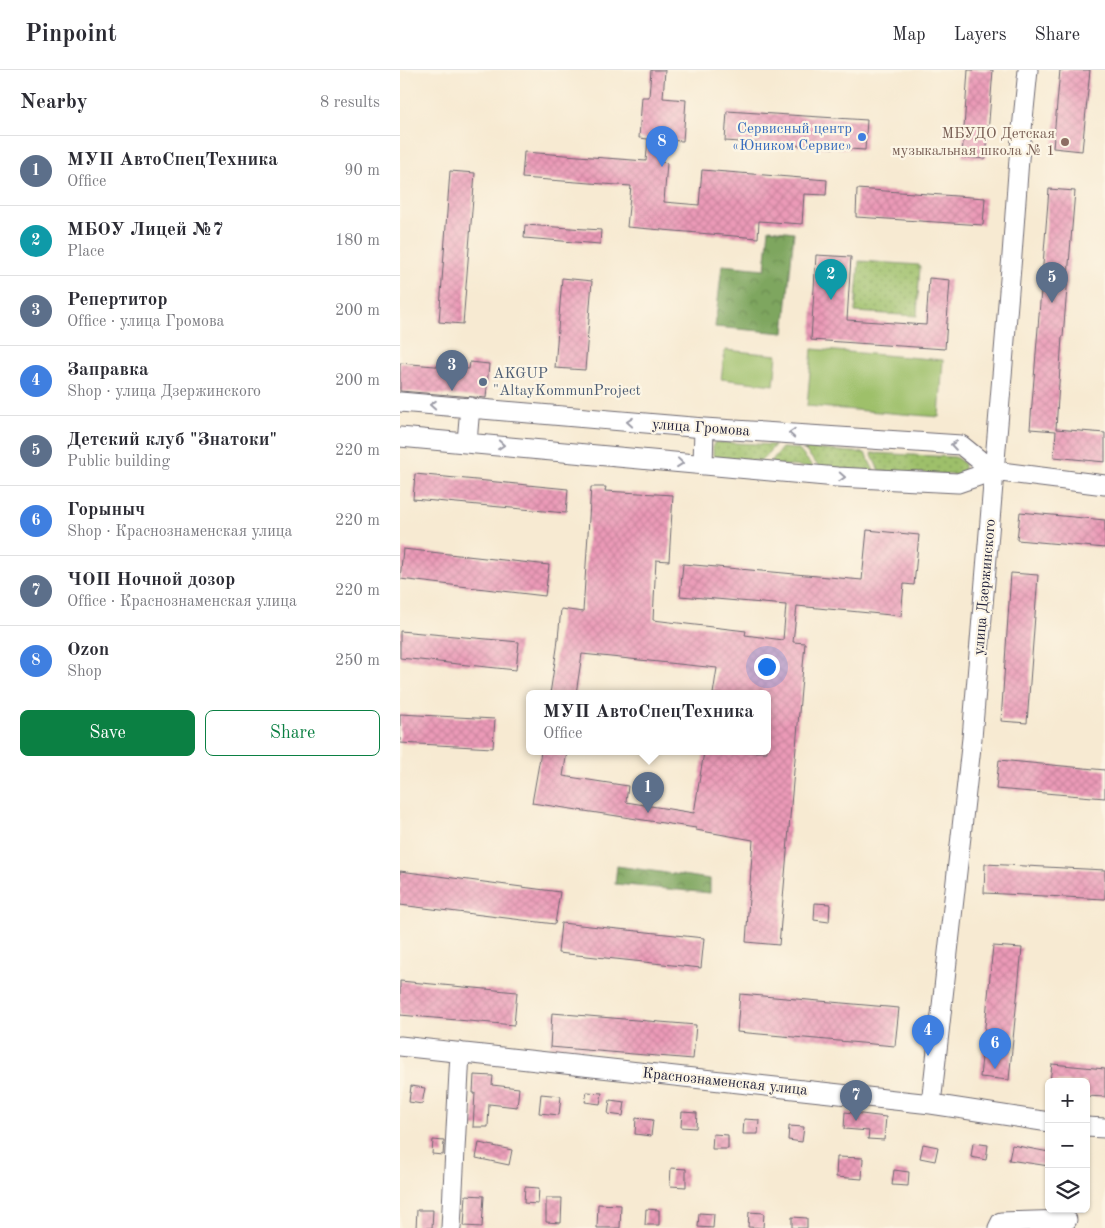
<!DOCTYPE html>
<meta charset="utf-8">
<style>
body{margin:0;font-family:"Old Standard TT",serif;background:#f7f7f7;color:#2b2b33}
.controls{position:absolute;right:15px;bottom:15px;display:grid;overflow:hidden;border-radius:8px;box-shadow:0 1px 4px #0004}
.controls button{width:45px;height:45px;display:grid;place-items:center;padding:0;border:0;border-bottom:1px solid #e1e1e2;background:#fff;color:#2b2b33;font:25px sans-serif}
.you{position:absolute;left:366px;top:596px;width:18px;height:18px;margin:-12px;border:4px solid #fff;border-radius:50%;background:#1a73e8;box-shadow:0 0 0 8px #1a73e833}
.badge{display:grid;place-items:center;width:32px;height:32px;border-radius:50%;background:#0b8043;color:#fff;font-size:16px;font-weight:700}
.pin{position:absolute;translate:-50% -41px;filter:drop-shadow(0 1px 2px #0008)}
.pin::after{content:'';position:absolute;top:26px;width:18px;height:15px;background:inherit;clip-path:polygon(0 0,100% 0,50% 100%)}
.popup{position:absolute;left:126px;top:620px;width:245px;height:65px;box-sizing:border-box;display:grid;place-content:center;border-radius:8px;background:#fff;filter:drop-shadow(0 1px 4px #0005);font-size:16px;white-space:nowrap;color:#7c7c81}
.popup b{font-size:19px;color:#2b2b33}
.popup::after{content:'';position:absolute;left:50%;top:100%;margin-left:-10px;border:10px solid transparent;border-top-color:#fff}
.list{margin:0;padding:0;list-style:none}
h2{display:flex;justify-content:space-between;align-items:center;height:65px;margin:0;padding:0 20px;font-size:21px}
h2 small{font-size:16px;font-weight:400;color:#7c7c81}
.list li{display:grid;grid-template-columns:32px 1fr auto;gap:15px;align-items:center;box-sizing:border-box;height:70px;padding:0 20px;border-top:1px solid #e1e1e2}
.list b{display:block;font-size:19px;white-space:nowrap}
.list p{margin:0;font-size:16px;white-space:nowrap;color:#7c7c81}
.list em{font-size:16px;font-style:normal;color:#7c7c81}
.actions{display:flex;gap:10px;padding:15px 20px}
.actions a{flex:1;padding:11px 0;border:1px solid #0b8043;border-radius:8px;text-align:center;font-size:18px;color:#0b8043}
.actions .main{background:#0b8043;color:#fff}
.icon{flex:none;width:28px;height:28px;fill:none;stroke:currentColor;stroke-width:2;stroke-linecap:round;stroke-linejoin:round}
.map{position:relative;flex:none;width:705px;height:1158px;overflow:hidden}
header{display:flex;align-items:center;gap:30px;box-sizing:border-box;height:70px;padding:0 25px;background:#fff;border-bottom:1px solid #e1e1e2}
header strong{font-size:24px}
nav{display:flex;gap:28px;margin-inline-start:auto;font-size:18px}
main{display:flex}
aside{flex:1;background:#fff}
.map>svg:first-child{display:block}
.green{fill:url(#green-dots);stroke:#607152}
.forest{fill:url(#forest-crowns);stroke:#50644c}
.pitch{fill:#9ec06a;stroke:#607152}
.building{fill:url(#building-cross-hatch)}
.lines{fill:none;stroke-linecap:round;stroke-linejoin:round}
.minor-casing{stroke:#6d6870;stroke-width:21}
.minor{stroke:#fff;stroke-width:19}
.oneway{stroke:#9c9ca7}
.shop-dot{fill:#3f7fe0;stroke:#fcf5e5;stroke-width:2}
.education-dot{fill:#8d6e63;stroke:#fcf5e5;stroke-width:2}
.service-dot{fill:#5c6f8a;stroke:#fcf5e5;stroke-width:2}
.labels{text-anchor:middle;stroke-width:4.5;stroke-linejoin:round;paint-order:stroke}
.shop-label{font-size:15px;fill:#366cbe;stroke:#fcf5e5;text-anchor:end}
.education-label{font-size:15px;fill:#785e54;stroke:#fcf5e5;text-anchor:end}
.service-label{font-size:15px;fill:#4e5e75;stroke:#fcf5e5;text-anchor:start}
.street-label{font-size:15px;fill:#22223b;stroke:#fcf5e5}
</style>
<header>
<strong>Pinpoint</strong>
<nav><a>Map</a><a>Layers</a><a>Share</a></nav>
</header>
<main>
<aside>
<h2>Nearby<small>8 results</small></h2>
<ul class="list">
<li><span class="badge" style="background:#5c6f8a">1</span><div><b>МУП АвтоСпецТехника</b><p>Office</p></div><em>90 m</em></li>
<li><span class="badge" style="background:#0f9aa8">2</span><div><b>МБОУ Лицей №7</b><p>Place</p></div><em>180 m</em></li>
<li><span class="badge" style="background:#5c6f8a">3</span><div><b>Репертитор</b><p>Office · улица Громова</p></div><em>200 m</em></li>
<li><span class="badge" style="background:#3f7fe0">4</span><div><b>Заправка</b><p>Shop · улица Дзержинского</p></div><em>200 m</em></li>
<li><span class="badge" style="background:#5c6f8a">5</span><div><b>Детский клуб &quot;Знатоки&quot;</b><p>Public building</p></div><em>220 m</em></li>
<li><span class="badge" style="background:#3f7fe0">6</span><div><b>Горыныч</b><p>Shop · Краснознаменская улица</p></div><em>220 m</em></li>
<li><span class="badge" style="background:#5c6f8a">7</span><div><b>ЧОП Ночной дозор</b><p>Office · Краснознаменская улица</p></div><em>220 m</em></li>
<li><span class="badge" style="background:#3f7fe0">8</span><div><b>Ozon</b><p>Shop</p></div><em>250 m</em></li>
</ul>
<div class="actions"><a class="main">Save</a><a>Share</a></div>
</aside>
<div class="map">
<svg width="705" height="1158" viewBox="0 0 705 1158">
<defs>
<pattern id="green-dots" width="8" height="8" patternUnits="userSpaceOnUse" patternTransform="scale(1.25)"><rect width="8" height="8" fill="#9ec06a"/><path d="M2 2h.1M6 6h.1" fill="none" stroke="#809c58" stroke-width="1.8" stroke-linecap="round"/></pattern>
<pattern id="forest-crowns" width="20" height="18" patternUnits="userSpaceOnUse" patternTransform="scale(1.25)"><rect width="20" height="18" fill="#7ea65e"/><path d="M2 6a3 3 0 1 1 6 0M12 15a3 3 0 1 1 6 0" fill="none" stroke="#67874f"/></pattern>
<pattern id="building-cross-hatch" width="8" height="8" patternUnits="userSpaceOnUse" patternTransform="scale(1.25)"><rect width="8" height="8" fill="#eb9ab7"/><path d="M0 0l8 8M0 8l8-8" fill="none" stroke="#c9849e"/></pattern>
</defs>
<rect width="100%" height="100%" fill="#fcf5e5"/>
<filter id="ink" filterUnits="userSpaceOnUse"><feTurbulence type="fractalNoise" baseFrequency=".02" numOctaves="2"/><feDisplacementMap in="SourceGraphic" scale="10" xChannelSelector="R" yChannelSelector="G"/><feConvolveMatrix kernelMatrix="1 2 1 2 8 2 1 2 1" color-interpolation-filters="sRGB"/></filter>
<filter id="wash" filterUnits="userSpaceOnUse"><feTurbulence type="fractalNoise" baseFrequency=".0096" numOctaves="4" result="noise"/><feDisplacementMap in="SourceGraphic" scale="20" xChannelSelector="R" yChannelSelector="G"/><feGaussianBlur stdDeviation="1.12" result="paint"/><feColorMatrix in="noise" values="0 0 0 0 0 0 0 0 0 0 0 0 0 0 0 0 0 1.4 0 .05"/><feComposite in="paint" operator="in"/></filter>
<g filter="url(#wash)">
<rect width="100%" height="100%" fill="#f7ead2"/>
<path class="green" d="M459,191L520,195L517,246L455,242Z
M315,372L375,375L361,391L315,390L313,385V375Z
M382,378L398,379L414,398L369,394Z
M403,378L465,383L474,401L420,398Z
M471,383L555,387L564,393V401L556,405L479,401Z"/>
<path class="forest" d="M369,159L394,162L384,263L315,257L322,195L365,199Z
M217,796L310,809V823L215,814Z"/>
<path class="pitch" d="M412,279L543,290L539,347L407,336Z
M325,280L377,285L374,315L321,309Z"/>
<g id="blocks">
<path class="building" d="M251,0H265L263,28L286,30L283,71L262,70L261,92L267,93L264,132L299,135L302,100L427,110L426,125L404,124L402,154L359,151L358,168L227,157L231,116L122,108L124,82L246,91L248,69L239,68L242,27H249Z
M568,0H593L586,89L562,87Z
M660,0H690L682,81L653,78Z
M327,41L467,50L465,80L325,71Z
M50,101L75,103L63,254L39,252Z
M457,119L585,128L583,155L456,147Z
M649,119L675,121L663,267H662L656,359L705,363V392L654,387L656,361L630,359Z
M125,155L201,160L200,174L124,168Z
M416,185L451,187L447,250L526,255L529,208L550,210L545,279L411,270Z
M162,208L192,211L185,300L155,298Z
M70,292L89,294L86,328L0,321V293L69,299Z
M15,404L168,419L166,443L13,429Z
M191,417H206L205,421L273,425L269,491L256,490L253,550L346,561L345,565L383,570L386,535L280,526L283,494L462,510L467,460L519,465L514,515L504,514L501,546L397,536L393,572L405,573L379,875L346,872L353,770L296,760V758L132,733L141,682H167L163,706L228,716L226,732L294,743L304,682H367V624H313L317,598L182,584L176,624H150L157,578L161,539L183,542Z
M620,442L705,450V478L617,470Z
M3,479L149,495L145,526L0,509Z
M611,503L638,505L627,653L601,651Z
M0,561L119,572L116,600L0,588Z
M0,644L95,649L93,678L0,673Z
M599,690L705,700V728L596,719Z
M585,794L705,800V829L584,823Z
M0,801L160,822L155,854L0,835Z
M415,833L430,834L429,852L414,850Z
M161,853L304,868L301,898L158,883Z
M593,876L622,878L609,1010L580,1007Z
M0,911L117,922L114,955L0,945Z
M340,924L499,938L495,976L337,962Z
M152,943L296,955L293,989L150,977Z
M652,994L705,999V1027L686,1026V1012H650Z
M74,1005L93,1006L92,1015L119,1018L117,1037L89,1034L88,1057H73L75,1023H73Z
M11,1016L25,1018L22,1034L9,1032Z
M187,1022L202,1023L200,1034L185,1032Z
M141,1024L161,1026L159,1045L139,1043Z
M210,1030L225,1032L223,1046L208,1044Z
M282,1042L297,1043L296,1058L281,1057Z
M445,1042L486,1047L484,1070L468,1069L469,1061L444,1059Z
M236,1048L253,1050L251,1066L235,1064Z
M344,1049L359,1050L358,1064H343Z
M389,1056L404,1057L402,1072L388,1070Z
M313,1064L328,1065V1079H312Z
M33,1070L44,1071L43,1085L32,1084Z
M79,1073L112,1080L109,1095L76,1088Z
M573,1073L588,1075L586,1090L571,1087Z
M523,1074L538,1077L535,1091L520,1088Z
M612,1075L649,1082V1096L609,1090Z
M437,1087L463,1088L462,1109L436,1107Z
M271,1098L286,1099V1117L270,1116Z
M494,1100L509,1102L508,1116L492,1115Z
M125,1117L139,1118L138,1134L124,1133Z
M66,1125L84,1126L82,1157L64,1156Z
M146,1128H162L161,1153L146,1152Z
M198,1134L221,1135L220,1158H197Z
M246,1139L259,1140V1155H245Z
M17,1140H33L32,1158H16Z
M349,1142L364,1143L363,1158L348,1157Z
M299,1143L314,1144L313,1158L298,1157Z
M392,1147L407,1148V1158H392Z"/>
</g>
</g>
<g filter="url(#ink)">
<use href="#blocks" fill-opacity="0" stroke="#6d6870" stroke-width="1"/>
<g class="lines">
<g class="minor-casing">
<path id="minor" d="M0,332L304,358L561,375L593,401
M0,367L437,407L558,413L593,401L705,415
M67,372L70,337
M303,395L304,358
M0,976L531,1034L649,1052
M531,1034L572,668L612,185L619,89L628,0
M686,1057L705,1058
M51,1158L60,982
M598,1158L601,1152L667,1150"/>
</g>
<use href="#minor" class="minor"/>
</g>
<defs><path id="oneway-chevron" d="M-2-3.5L2.5 0L-2 3.5" fill="none" stroke-width="1.6" stroke-linecap="round" stroke-linejoin="round" transform="scale(1.25)"/></defs>
<g class="oneway">
<use href="#oneway-chevron" transform="translate(33 335) rotate(-176)"/>
<use href="#oneway-chevron" transform="translate(230 352) rotate(-175)"/>
<use href="#oneway-chevron" transform="translate(392 363) rotate(-176)"/>
<use href="#oneway-chevron" transform="translate(101 375) rotate(5)"/>
<use href="#oneway-chevron" transform="translate(554 375) rotate(-172)"/>
<use href="#oneway-chevron" transform="translate(280 393) rotate(6)"/>
<use href="#oneway-chevron" transform="translate(442 407) rotate(3)"/>
</g>
</g>
<circle class="shop-dot" cx="462" cy="67" r="5"/>
<circle class="education-dot" cx="665" cy="72" r="5"/>
<circle class="service-dot" cx="83" cy="312" r="5"/>
<g class="labels">
<g class="shop-label">
<text x="452" y="63">Сервисный центр<tspan x="452" dy="17">«Юником Сервис»</tspan></text>
</g>
<g class="education-label">
<text x="655" y="68">МБУДО Детская<tspan x="655" dy="17">музыкальная школа № 1</tspan></text>
</g>
<g class="service-label">
<text x="93" y="308">AKGUP<tspan x="93" dy="17">"AltayKommunProject</tspan></text>
</g>
<g class="street-label">
<text transform="translate(301 357) rotate(4)" y="5">улица Громова</text>
<text transform="translate(584 517) rotate(-85)" y="5">улица Дзержинского</text>
<text transform="translate(325 1011) rotate(6)" y="5">Краснознаменская улица</text>
</g>
</g>
</svg>
<div class="controls">
<button>+</button>
<button>−</button>
<button><svg class="icon" aria-label="layers" viewBox="0 0 24 24"><path d="M12 4l9 5-9 5-9-5zM3 14l9 5 9-5"/></svg></button>
</div>
<div class="you"></div>
<div class="pin badge" style="left:248px;top:743px;background:#5c6f8a">1</div>
<div class="popup"><b>МУП АвтоСпецТехника</b>Office</div>
<div class="pin badge" style="left:431px;top:230px;background:#0f9aa8">2</div>
<div class="pin badge" style="left:52px;top:321px;background:#5c6f8a">3</div>
<div class="pin badge" style="left:528px;top:986px;background:#3f7fe0">4</div>
<div class="pin badge" style="left:652px;top:233px;background:#5c6f8a">5</div>
<div class="pin badge" style="left:595px;top:999px;background:#3f7fe0">6</div>
<div class="pin badge" style="left:456px;top:1051px;background:#5c6f8a">7</div>
<div class="pin badge" style="left:262px;top:97px;background:#3f7fe0">8</div>
</div>
</main>
